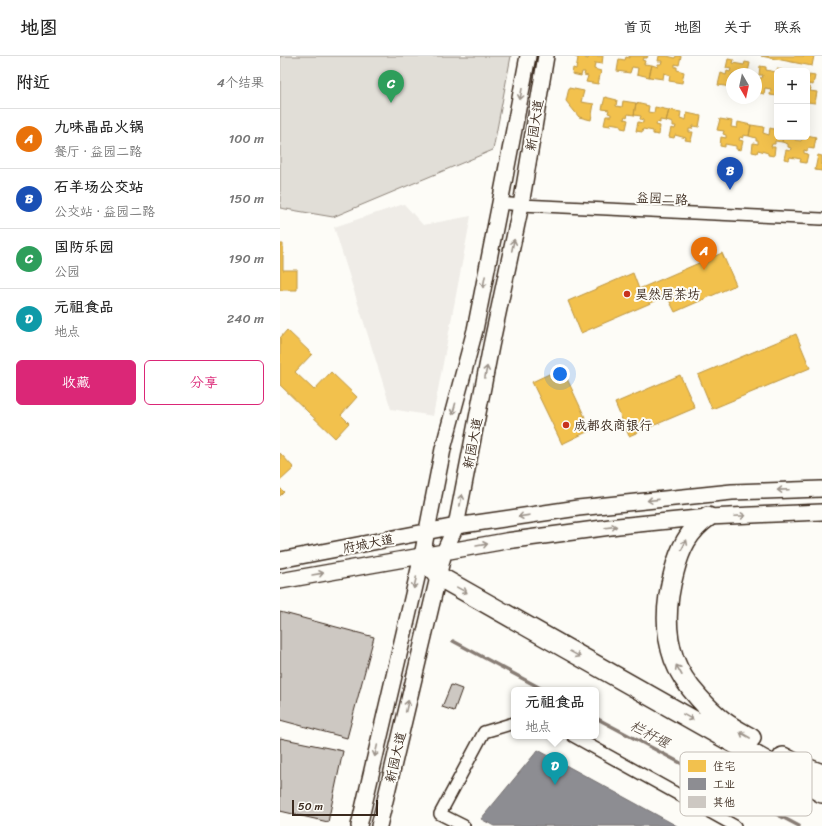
<!DOCTYPE html>
<html lang="zh">
<meta charset="utf-8">
<style>
body{margin:0;font-family:Sriracha,"LXGW WenKai TC",sans-serif;background:#f2f2f2;color:#222}
.controls{position:absolute;right:12px;top:12px;display:grid;overflow:hidden;border-radius:6px;box-shadow:0 4px 16px #0002}
.controls button{width:36px;height:36px;display:grid;place-items:center;padding:0;border:0;border-bottom:1px solid #e0e0e0;background:#fff;color:#222;font:20px sans-serif}
.compass{position:absolute;left:446px;top:12px;width:36px;height:36px;border-radius:50%;background:#fff;box-shadow:0 4px 16px #0002;rotate:171deg}
.scale{position:absolute;left:12px;bottom:10px;width:86px;box-sizing:border-box;padding-left:4px;border:2px solid #3b2a1e;border-top:0;font-size:11px;line-height:14px;white-space:nowrap;color:#3b2a1e;-webkit-text-stroke:3px #fdfcf7;paint-order:stroke}
.you{position:absolute;left:280px;top:318px;width:14px;height:14px;margin:-10px;border:3px solid #fff;border-radius:50%;background:#1a73e8;box-shadow:0 0 0 6px #1a73e833}
.badge{display:grid;place-items:center;width:26px;height:26px;border-radius:50%;background:#db2777;color:#fff;font-size:13px;font-weight:700}
.pin{position:absolute;translate:-50% -33px;filter:drop-shadow(0 1px 2px #0008)}
.pin::after{content:'';position:absolute;top:21px;width:14px;height:12px;background:inherit;clip-path:polygon(0 0,100% 0,50% 100%)}
.popup{position:absolute;left:231px;top:631px;width:88px;height:52px;box-sizing:border-box;display:grid;place-content:center;border-radius:6px;background:#fff;filter:drop-shadow(0 1px 3px #0005);font-size:13px;white-space:nowrap;color:#767676}
.popup b{font-size:15px;color:#222}
.popup::after{content:'';position:absolute;left:50%;top:100%;margin-left:-8px;border:8px solid transparent;border-top-color:#fff}
.list{margin:0;padding:0;list-style:none}
h2{display:flex;justify-content:space-between;align-items:center;height:52px;margin:0;padding:0 16px;font-size:17px}
h2 small{font-size:13px;font-weight:400;color:#767676}
.list li{display:grid;grid-template-columns:26px 1fr auto;gap:12px;align-items:center;box-sizing:border-box;height:60px;padding:0 16px;border-top:1px solid #e0e0e0}
.list b{display:block;font-size:15px;white-space:nowrap}
.list p{margin:0;font-size:13px;white-space:nowrap;color:#767676}
.list em{font-size:13px;font-style:normal;color:#767676}
.actions{display:flex;gap:8px;padding:12px 16px}
.actions a{flex:1;padding:9px 0;border:1px solid #db2777;border-radius:6px;text-align:center;font-size:14px;color:#db2777}
.actions .main{background:#db2777;color:#fff}
.map{position:relative;flex:none;width:542px;height:770px;overflow:hidden}
header{display:flex;align-items:center;gap:24px;box-sizing:border-box;height:56px;padding:0 20px;background:#fff;border-bottom:1px solid #e0e0e0}
header strong{font-size:19px}
nav{display:flex;gap:22px;margin-inline-start:auto;font-size:14px}
main{display:flex}
aside{flex:1;background:#fff}
.map>svg:first-child{display:block}
.built{fill:#efece7}
.green{fill:#e1ded7;stroke:#8e847a}
.homes{fill:#f2c14e;stroke:#bb9440}
.industry{fill:#8d8d92;stroke:#746f6f}
.lines{fill:none;stroke-linecap:round;stroke-linejoin:round}
.stream{stroke:#887d74;stroke-width:3.5}
.building{fill:#cdc8c2;stroke:#3b2a1e}
.street-casing{stroke:#3b2a1e;stroke-width:14}
.secondary-casing{stroke:#3b2a1e;stroke-width:18}
.highway-casing{stroke:#3b2a1e;stroke-width:22}
.street{stroke:#fdfcf7;stroke-width:11}
.secondary{stroke:#fdfcf7;stroke-width:15}
.highway{stroke:#fdfcf7;stroke-width:19}
.oneway{stroke:#9c938a}
.poi-dot{fill:#c8321e;stroke:#fdfcf7;stroke-width:1.5}
.labels{text-anchor:middle;stroke-width:4;stroke-linejoin:round;paint-order:stroke}
.street-label{font-size:13px;fill:#3b2a1e;stroke:#fdfcf7}
.poi-label{font-size:13px;fill:#3b2a1e;stroke:#fdfcf7;text-anchor:start}
.water-label{font-size:14px;font-style:italic;fill:#615349;stroke:#fdfcf7}
.key{fill:#fdfcf7;stroke:#c3bdb6;stroke-width:1}
.key-label{font-size:11px;fill:#3b2a1e}
</style>
<header>
<strong>地图</strong>
<nav><a>首页</a><a>地图</a><a>关于</a><a>联系</a></nav>
</header>
<main>
<aside>
<h2>附近<small>4个结果</small></h2>
<ul class="list">
<li><span class="badge" style="background:#e8710a">A</span><div><b>九味晶品火锅</b><p>餐厅 · 益园二路</p></div><em>100 m</em></li>
<li><span class="badge" style="background:#1a4fb4">B</span><div><b>石羊场公交站</b><p>公交站 · 益园二路</p></div><em>150 m</em></li>
<li><span class="badge" style="background:#2e9e5b">C</span><div><b>国防乐园</b><p>公园</p></div><em>190 m</em></li>
<li><span class="badge" style="background:#0f9aa8">D</span><div><b>元祖食品</b><p>地点</p></div><em>240 m</em></li>
</ul>
<div class="actions"><a class="main">收藏</a><a>分享</a></div>
</aside>
<div class="map">
<svg width="542" height="770" viewBox="0 0 542 770">
<rect width="100%" height="100%" fill="#fdfcf7"/>
<filter id="ink" filterUnits="userSpaceOnUse"><feTurbulence type="fractalNoise" baseFrequency=".025" numOctaves="2"/><feDisplacementMap in="SourceGraphic" scale="8" xChannelSelector="R" yChannelSelector="G"/><feConvolveMatrix kernelMatrix="1 2 1 2 8 2 1 2 1" color-interpolation-filters="sRGB"/></filter>
<g filter="url(#ink)">
<path class="built" d="M124,148L143,169L191,160L153,360L111,353L54,171Z"/>
<path class="green" d="M0,0H231L213,94L53,161L0,152Z"/>
<path class="homes" d="M296,0H305V2L308,3V0H323L322,8L315,7L314,13L321,15L318,28L306,26L308,20L304,19L305,16H302L301,20L292,18L293,12L296,13L298,2L295,1Z
M349,0H368L367,2H363L362,4L365,5L364,8L372,9L369,21L357,18L358,12L352,11L350,17L337,15L339,3L345,4L346,1L349,2Z
M379,0H387L395,2L396,0H401L399,9L395,8V11H397V14L404,16L402,27L389,25L390,19L384,17L383,23L369,21L372,9L378,11V8H381L382,5H378Z
M481,0H534L532,10Z
M448,3L454,4L453,7L464,9L465,6L470,7L468,16H464L463,18H452L451,31L438,29L441,17L446,19L447,15L450,16L451,13L446,12Z
M480,10L486,11V14L496,16L497,13L502,14V15H497V22L496,25H497V40L490,39L491,33L485,32L484,38L476,36V24L479,25V22H482L483,19H479Z
M529,19L535,20L533,29L529,28L528,31L531,32L530,35L537,36L535,47L527,46V22H529Z
M289,32L304,35L301,46L314,48L311,64L299,61L286,45Z
M325,41L337,44L336,50L342,51L343,45L356,47L354,59L348,58L347,61L345,60L344,63L348,64L346,73L341,72V69L330,67V70L324,69L326,60H331V58L328,57L329,54L322,53Z
M356,47L369,50L368,56L374,57L375,51L389,54L386,65L380,64V67L377,66L376,69L380,70L379,79L373,78V75L363,73L362,76L356,75L358,66L363,67V64L360,63L361,60L354,59Z
M389,54L401,56L400,62L406,64L407,57L421,60L419,71L413,70L412,73H409V76H413L411,85L405,84L406,82L395,79L394,82L389,81L391,72L395,73L396,70H393V67L386,65Z
M440,63L452,65L451,71L457,72L458,66L471,69L469,80L463,79V82L460,81L459,84L463,85L461,94L456,93V90L445,88V91L440,90L441,81L446,82V79L443,78L444,75L437,74Z
M471,69L484,71L483,77L489,79L490,72L497,74V81H503L502,86L495,85V88H492L491,91H495L494,100L488,99V97L478,94L477,97L472,96L473,87L478,88V85H476V82L469,80Z
M527,79L536,81L534,93L528,92L527,95L524,94V97L528,98L526,107L520,106L521,103L510,101L509,104L504,103L506,94L510,95L511,92L508,91V88L502,86L503,81H516L515,84L521,85L522,81H527Z
M538,99L542,100V115L535,114Z
M0,188H3V214H17V234H0Z
M442,197L456,229L395,256L387,240L301,277L288,245L353,217L359,233Z
M7,274L32,298L15,316L34,334L51,316L77,341L61,359L69,367L55,382L0,329V282Z
M516,278L530,312L432,353L418,319Z
M282,312L311,374L282,388L252,326Z
M400,319L415,352L349,380L335,347Z
M0,397L14,412L0,425Z
M0,432L4,436L0,440Z"/>
<path class="industry" d="M258,694L397,770H214L201,763Z"/>
<g class="lines">
<path class="stream" d="M173,585L264,634
M316,662L519,770"/>
</g>
<path class="building" d="M0,556L94,581L67,682L0,664Z
M171,629L182,633L174,655L162,651Z
M0,682L63,695L48,766L0,755Z"/>
<g class="lines">
<g class="street-casing">
<path id="street" d="M220,147L241,149L542,163
M293,680L455,770
M184,770L160,758L204,676L234,667"/>
</g>
<g class="secondary-casing">
<path id="secondary" d="M0,504L176,470L298,452L452,436L542,433
M0,525L226,485L338,470L428,461L542,456
M79,770L142,500L163,393L195,274L220,147L248,0
M99,770L164,496L176,470L211,290L241,149L266,0"/>
</g>
<g class="highway-casing">
<path id="highway" d="M428,461C408,475 400,493 394,516C386,545 384,575 394,603C399,617 409,631 419,642C426,650 434,658 443,665C452,672 462,677 471,682
M142,500L158,520L542,737
M503,701L518,709L542,718"/>
</g>
<use href="#street" class="street"/>
<use href="#secondary" class="secondary"/>
<use href="#highway" class="highway"/>
</g>
<defs><path id="oneway-shaft" d="M-6 0H5M1.5-3L5.5 0L1.5 3" fill="none" stroke-width="1.6" stroke-linecap="round" stroke-linejoin="round"/></defs>
<g class="oneway">
<use href="#oneway-shaft" transform="translate(241 38) rotate(100)"/>
<use href="#oneway-shaft" transform="translate(233 189) rotate(-78)"/>
<use href="#oneway-shaft" transform="translate(204 226) rotate(101)"/>
<use href="#oneway-shaft" transform="translate(206 316) rotate(-79)"/>
<use href="#oneway-shaft" transform="translate(174 353) rotate(105)"/>
<use href="#oneway-shaft" transform="translate(503 434) rotate(178)"/>
<use href="#oneway-shaft" transform="translate(181 444) rotate(-79)"/>
<use href="#oneway-shaft" transform="translate(373 444) rotate(174)"/>
<use href="#oneway-shaft" transform="translate(244 460) rotate(172)"/>
<use href="#oneway-shaft" transform="translate(460 460) rotate(-3)"/>
<use href="#oneway-shaft" transform="translate(331 471) rotate(-7)"/>
<use href="#oneway-shaft" transform="translate(202 489) rotate(-10)"/>
<use href="#oneway-shaft" transform="translate(404 489) rotate(-63)"/>
<use href="#oneway-shaft" transform="translate(38 518) rotate(-10)"/>
<use href="#oneway-shaft" transform="translate(135 527) rotate(103)"/>
<use href="#oneway-shaft" transform="translate(182 534) rotate(29)"/>
<use href="#oneway-shaft" transform="translate(295 598) rotate(29)"/>
<use href="#oneway-shaft" transform="translate(399 614) rotate(-119)"/>
<use href="#oneway-shaft" transform="translate(127 650) rotate(-77)"/>
<use href="#oneway-shaft" transform="translate(408 661) rotate(29)"/>
<use href="#oneway-shaft" transform="translate(465 679) rotate(-150)"/>
<use href="#oneway-shaft" transform="translate(96 695) rotate(103)"/>
</g>
</g>
<g class="poi-dot">
<circle cx="347" cy="238" r="4"/>
<circle cx="286" cy="369" r="4"/>
</g>
<g class="labels">
<g class="street-label">
<text transform="translate(254 69) rotate(-81)" y="5">新园大道</text>
<text transform="translate(382 142) rotate(3)" y="5">益园二路</text>
<text transform="translate(192 387) rotate(-79)" y="5">新园大道</text>
<text transform="translate(88 487) rotate(-11)" y="5">府城大道</text>
<text transform="translate(115 701) rotate(-77)" y="5">新园大道</text>
</g>
<g class="poi-label">
<text x="355" y="243">昊然居茶坊</text>
<text x="294" y="374">成都农商银行</text>
</g>
<g class="water-label">
<text transform="translate(370 678) rotate(28)" y="5">栏杆堰</text>
</g>
</g>
<rect x="400" y="696" width="132" height="64" rx="6" class="key"/>
<rect x="408" y="704" width="18" height="12" fill="#f2c14e"/>
<rect x="408" y="722" width="18" height="12" fill="#8d8d92"/>
<rect x="408" y="740" width="18" height="12" fill="#cdc8c2"/>
<g class="key-label">
<text x="433" y="714">住宅</text>
<text x="433" y="732">工业</text>
<text x="433" y="750">其他</text>
</g>
</svg>
<div class="controls">
<button>+</button>
<button>−</button>
</div>
<svg class="compass" viewBox="-18 -18 36 36"><path d="M0-13l5 13h-10z" fill="#e53935"/><path d="M0 13l5-13h-10z" fill="#767676"/></svg>
<div class="scale">50 m</div>
<div class="you"></div>
<div class="pin badge" style="left:424px;top:214px;background:#e8710a">A</div>
<div class="pin badge" style="left:450px;top:134px;background:#1a4fb4">B</div>
<div class="pin badge" style="left:111px;top:47px;background:#2e9e5b">C</div>
<div class="pin badge" style="left:275px;top:729px;background:#0f9aa8">D</div>
<div class="popup"><b>元祖食品</b>地点</div>
</div>
</main>
